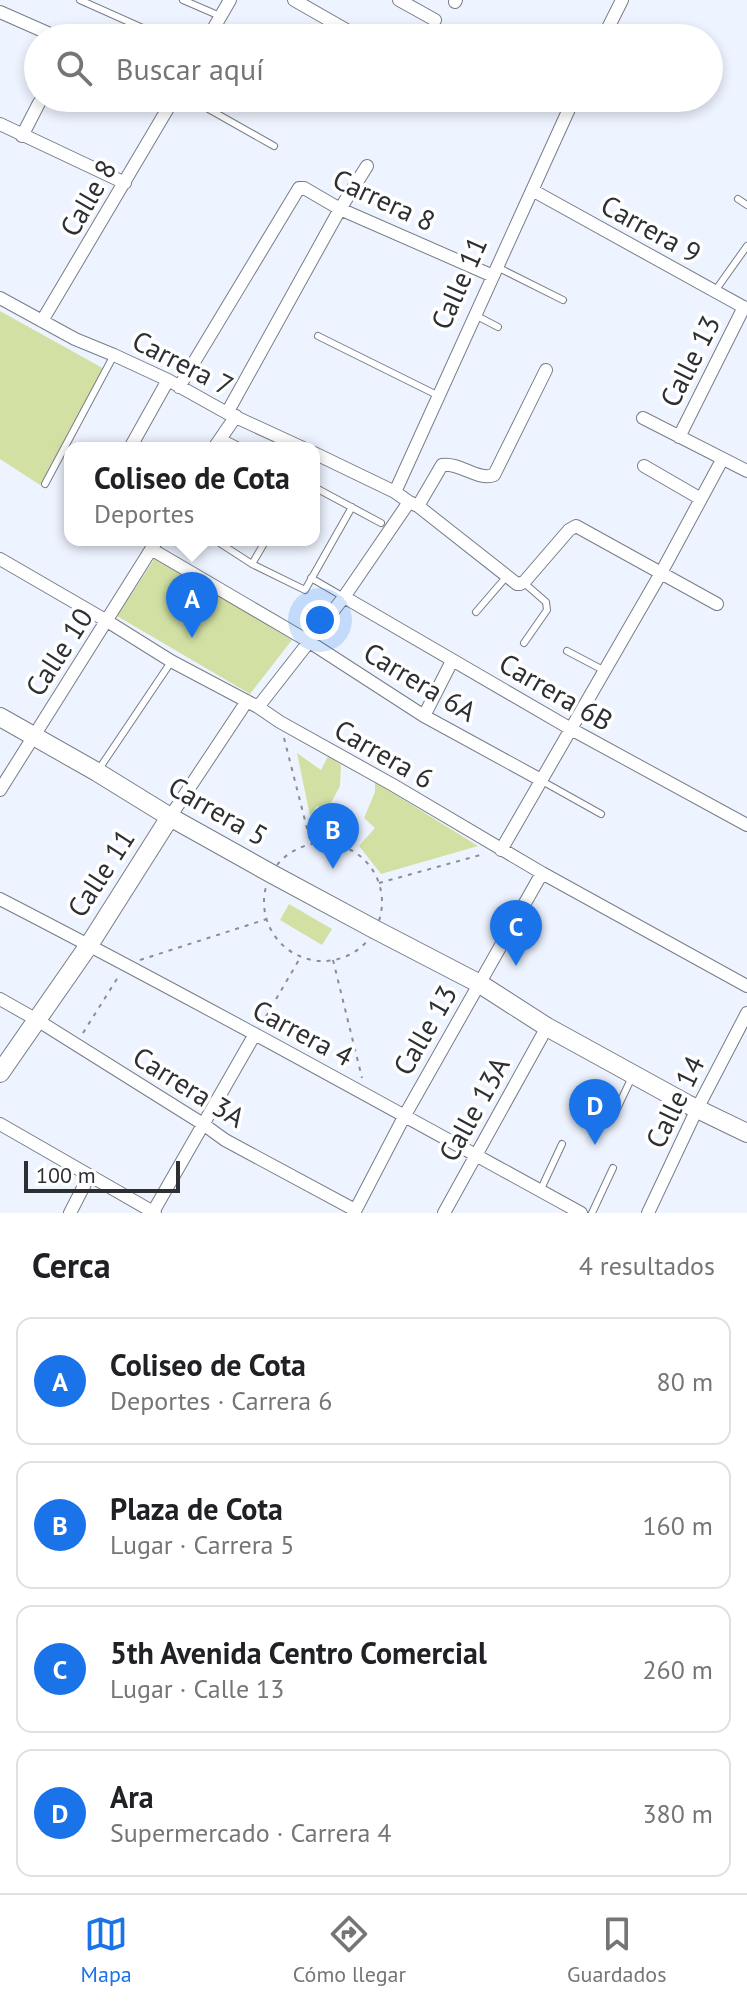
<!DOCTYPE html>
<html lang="es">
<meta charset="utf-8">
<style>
body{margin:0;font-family:"PT Sans",sans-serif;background:#f2f2f2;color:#202124}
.scale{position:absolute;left:24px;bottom:20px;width:156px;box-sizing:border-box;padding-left:8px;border:4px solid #2d2f33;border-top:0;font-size:22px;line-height:28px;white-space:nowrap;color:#2d2f33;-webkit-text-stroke:6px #fff;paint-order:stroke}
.you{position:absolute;left:320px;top:620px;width:28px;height:28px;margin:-20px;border:6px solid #fff;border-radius:50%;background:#1a73e8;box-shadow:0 0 0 12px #1a73e833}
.badge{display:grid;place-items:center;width:52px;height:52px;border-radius:50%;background:#1a73e8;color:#fff;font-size:26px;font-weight:700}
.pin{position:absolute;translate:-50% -66px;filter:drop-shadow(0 2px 4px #0008)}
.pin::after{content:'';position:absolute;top:42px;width:28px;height:24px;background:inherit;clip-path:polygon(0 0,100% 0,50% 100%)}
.popup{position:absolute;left:64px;top:442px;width:256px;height:104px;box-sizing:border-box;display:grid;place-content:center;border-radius:16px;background:#fff;filter:drop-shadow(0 2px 6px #0005);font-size:26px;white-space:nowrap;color:#757577}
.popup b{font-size:30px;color:#202124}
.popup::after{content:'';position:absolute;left:50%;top:100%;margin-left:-16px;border:16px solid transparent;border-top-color:#fff}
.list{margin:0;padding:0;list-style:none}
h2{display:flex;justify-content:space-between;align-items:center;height:104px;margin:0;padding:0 32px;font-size:34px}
h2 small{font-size:26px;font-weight:400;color:#757577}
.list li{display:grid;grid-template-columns:52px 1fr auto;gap:24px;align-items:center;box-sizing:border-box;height:128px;margin:0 16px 16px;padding:0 16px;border:2px solid #e0e0e0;border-radius:16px}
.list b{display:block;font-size:30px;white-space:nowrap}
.list p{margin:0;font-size:26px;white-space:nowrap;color:#757577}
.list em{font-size:26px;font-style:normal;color:#757577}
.icon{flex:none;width:44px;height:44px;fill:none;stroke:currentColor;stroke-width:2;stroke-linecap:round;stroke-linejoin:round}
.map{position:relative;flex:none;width:747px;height:1213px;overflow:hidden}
.search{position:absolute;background:#fff;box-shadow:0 4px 12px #0003;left:24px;right:24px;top:24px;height:88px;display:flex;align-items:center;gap:20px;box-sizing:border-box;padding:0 28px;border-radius:44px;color:#757577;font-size:30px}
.sheet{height:680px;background:#fff}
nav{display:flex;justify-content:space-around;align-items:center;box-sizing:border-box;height:112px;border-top:2px solid #e0e0e0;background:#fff;font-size:22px;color:#757577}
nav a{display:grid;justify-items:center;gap:4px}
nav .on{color:#1a73e8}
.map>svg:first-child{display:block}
.green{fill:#d2e0a4}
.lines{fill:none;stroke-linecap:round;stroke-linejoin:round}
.lane-casing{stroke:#787d87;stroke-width:8}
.street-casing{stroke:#787d87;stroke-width:14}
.secondary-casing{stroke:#787d87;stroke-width:20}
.path{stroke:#898d94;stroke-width:2;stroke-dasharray:4 6;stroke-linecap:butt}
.lane{stroke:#fff;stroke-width:6}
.street{stroke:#fff;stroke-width:12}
.secondary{stroke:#fff;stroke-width:18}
.labels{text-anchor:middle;stroke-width:7;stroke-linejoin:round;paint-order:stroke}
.street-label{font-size:28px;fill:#2d2f33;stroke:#fff}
</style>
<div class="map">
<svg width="747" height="1213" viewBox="0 0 747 1213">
<rect width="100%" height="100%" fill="#eef4ff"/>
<path class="green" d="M0,311L108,371L40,485L0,459Z
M155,558L292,640L250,694L117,616Z
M297,753L321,770L328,756L341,765L340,786L326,812L317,806L310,816Z
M375,782L478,846L381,874L359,846L375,828L364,818L375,792Z
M289,904L332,929L322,945L280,920Z"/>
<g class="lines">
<g class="lane-casing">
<path id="lane" d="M80,0L165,38
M183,0L220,16
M189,98L274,146
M738,199L747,205
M497,267L563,300
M715,291L747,246
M475,315L498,327
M318,336L439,396
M221,437L243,448
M45,484L114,355
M314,487L381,523
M215,540L252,564L305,590L352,507
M252,564L266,540
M311,578L342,596
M523,582L546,602L547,610L524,643
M476,612L507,576
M567,651L605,671
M99,769L171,662
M542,781L601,814
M614,1115L632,1077
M540,1191L562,1144
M592,1213L613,1168"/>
</g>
<g class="street-casing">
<path id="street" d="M294,0L357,36
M399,0L435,20
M455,2L456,0
M0,12L59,38
M208,38L230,0
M603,38L622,0
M0,124L125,183
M22,136L39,103
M532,190L747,309
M0,298L75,339L114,355L168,380L227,413L303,448
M42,321L174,98
M179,387L299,188H304L340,209L493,276
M227,413L340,209L367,166
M643,418L747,471
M679,437L744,307
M130,448L168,380
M214,448L236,416
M314,453L395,492L409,502L418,506L517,584H520L525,581L569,530L576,526L717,604
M644,466L701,499
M395,492L574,98
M418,506L442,465C460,462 477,481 494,475L546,370
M151,549L308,641L424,716L541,780
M0,559L107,621L171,661L258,707L280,722L393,785L542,873L747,986
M344,597L571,729L747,825
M258,707L344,597L409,502
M424,716L452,661
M0,790L157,540
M170,817L247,701
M501,850L661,573L722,460
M0,899C196,1000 388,1107 581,1213
M0,999L37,1020L203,1124L225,1140L355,1210
M0,1124L155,1213
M153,1212L255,1034
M70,1213L89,1176
M354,1213L405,1115L542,873
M444,1213L547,1027
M648,1213L697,1109L747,1013"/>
</g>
<g class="secondary-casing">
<path id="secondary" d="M0,717L97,772L170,817L272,874L376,930L480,984L547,1027L687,1104L747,1133
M0,1073L89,945L170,817"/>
</g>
<path class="path" d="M284,738L311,844
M264 902a59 59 0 1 1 118 0a59 59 0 1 1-118 0Z
M379,883L484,854
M140,960L267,919
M333,960L362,1078
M261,1025L300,958
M83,1033L120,974"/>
<use href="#lane" class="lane"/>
<use href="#street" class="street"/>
<use href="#secondary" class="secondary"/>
</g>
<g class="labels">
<g class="street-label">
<text transform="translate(88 198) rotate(-60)" y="10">Calle 8</text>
<text transform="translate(384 200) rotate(25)" y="10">Carrera 8</text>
<text transform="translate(651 229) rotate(29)" y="10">Carrera 9</text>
<text transform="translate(459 283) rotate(-66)" y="10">Calle 11</text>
<text transform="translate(690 361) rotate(-63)" y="10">Calle 13</text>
<text transform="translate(183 363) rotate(27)" y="10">Carrera 7</text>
<text transform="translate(59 652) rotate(-57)" y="10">Calle 10</text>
<text transform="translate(420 682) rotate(31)" y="10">Carrera 6A</text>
<text transform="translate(556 692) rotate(30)" y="10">Carrera 6B</text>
<text transform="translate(384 754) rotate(30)" y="10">Carrera 6</text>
<text transform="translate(218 811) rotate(30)" y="10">Carrera 5</text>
<text transform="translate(101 873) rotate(-57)" y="10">Calle 11</text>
<text transform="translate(425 1030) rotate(-60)" y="10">Calle 13</text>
<text transform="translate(303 1033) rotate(28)" y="10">Carrera 4</text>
<text transform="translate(189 1087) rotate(32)" y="10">Carrera 3A</text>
<text transform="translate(675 1102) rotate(-64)" y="10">Calle 14</text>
<text transform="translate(474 1109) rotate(-61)" y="10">Calle 13A</text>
</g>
</g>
</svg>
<div class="scale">100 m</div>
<div class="you"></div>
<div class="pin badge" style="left:192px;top:638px">A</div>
<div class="popup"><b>Coliseo de Cota</b>Deportes</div>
<div class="pin badge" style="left:333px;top:869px">B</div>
<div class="pin badge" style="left:516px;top:966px">C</div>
<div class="pin badge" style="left:595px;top:1145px">D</div>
<div class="search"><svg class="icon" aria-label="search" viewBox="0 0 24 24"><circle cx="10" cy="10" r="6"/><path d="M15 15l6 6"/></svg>Buscar aquí</div>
</div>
<section class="sheet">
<h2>Cerca<small>4 resultados</small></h2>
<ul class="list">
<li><span class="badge">A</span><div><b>Coliseo de Cota</b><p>Deportes · Carrera 6</p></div><em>80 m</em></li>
<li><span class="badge">B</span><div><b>Plaza de Cota</b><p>Lugar · Carrera 5</p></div><em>160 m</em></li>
<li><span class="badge">C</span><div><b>5th Avenida Centro Comercial</b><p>Lugar · Calle 13</p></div><em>260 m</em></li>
<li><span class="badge">D</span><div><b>Ara</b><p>Supermercado · Carrera 4</p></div><em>380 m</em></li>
</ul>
</section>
<nav>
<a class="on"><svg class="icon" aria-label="map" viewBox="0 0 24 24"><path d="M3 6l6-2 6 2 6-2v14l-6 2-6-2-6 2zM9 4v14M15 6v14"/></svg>Mapa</a>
<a><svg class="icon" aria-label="directions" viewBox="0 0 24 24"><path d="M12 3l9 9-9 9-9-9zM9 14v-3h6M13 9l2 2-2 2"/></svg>Cómo llegar</a>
<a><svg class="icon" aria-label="saved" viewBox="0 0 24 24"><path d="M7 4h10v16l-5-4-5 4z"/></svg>Guardados</a>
</nav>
